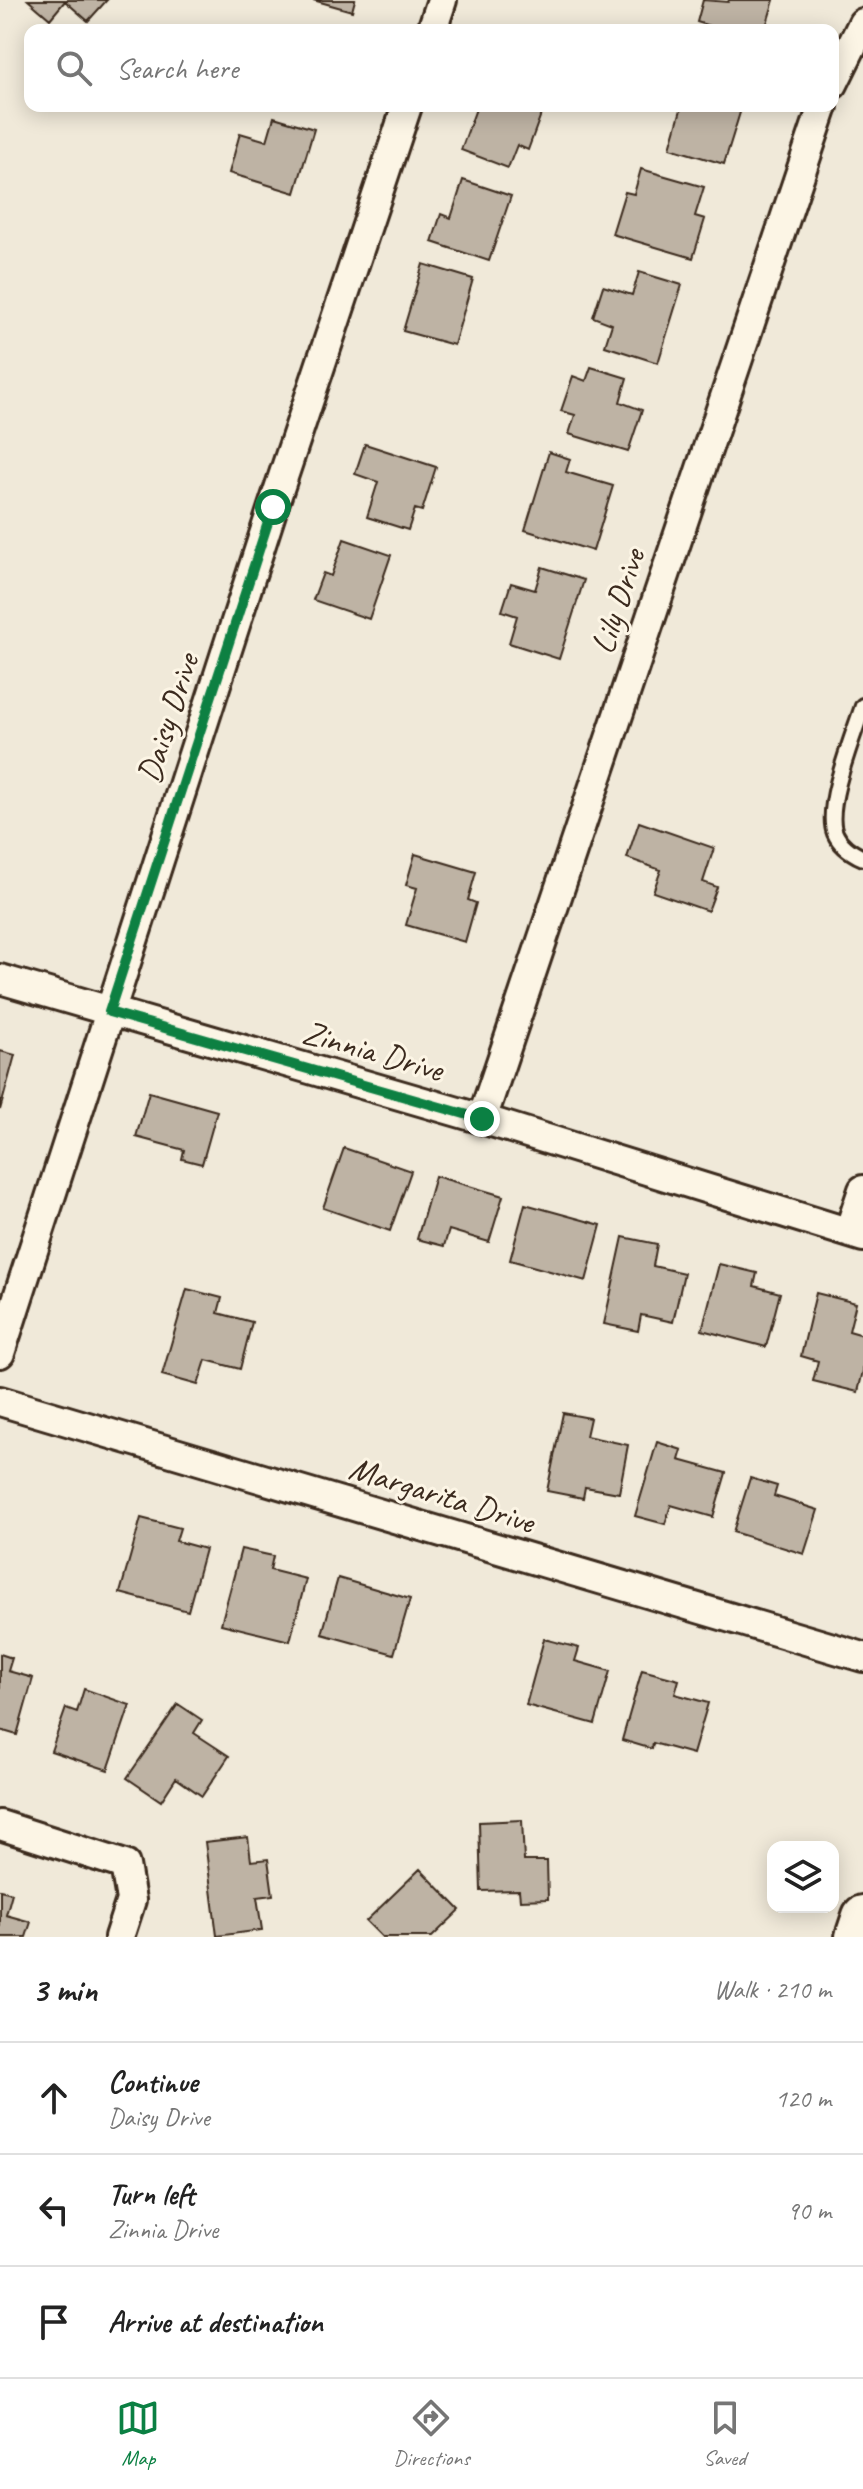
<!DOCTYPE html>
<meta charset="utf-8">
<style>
body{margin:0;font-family:Caveat,sans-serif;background:#f6f6f6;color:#222}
.controls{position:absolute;right:24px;bottom:24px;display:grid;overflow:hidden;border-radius:16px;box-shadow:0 4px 20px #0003}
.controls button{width:72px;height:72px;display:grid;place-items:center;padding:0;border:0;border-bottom:2px solid #e0e0e0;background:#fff;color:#222;font:40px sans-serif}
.stop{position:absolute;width:24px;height:24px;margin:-18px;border:6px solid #0b8043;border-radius:50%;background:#fff}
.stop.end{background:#0b8043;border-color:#fff;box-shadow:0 2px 8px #0008}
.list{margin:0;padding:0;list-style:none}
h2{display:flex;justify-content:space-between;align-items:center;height:104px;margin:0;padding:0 32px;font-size:34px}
h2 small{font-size:26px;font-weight:400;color:#767676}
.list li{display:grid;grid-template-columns:52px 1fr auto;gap:24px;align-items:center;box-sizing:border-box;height:112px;padding:0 32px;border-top:2px solid #e0e0e0}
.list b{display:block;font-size:30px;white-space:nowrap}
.list p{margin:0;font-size:26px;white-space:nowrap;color:#767676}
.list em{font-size:26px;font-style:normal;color:#767676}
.icon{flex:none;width:44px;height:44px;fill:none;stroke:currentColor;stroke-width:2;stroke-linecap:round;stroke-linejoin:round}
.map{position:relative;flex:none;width:863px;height:1937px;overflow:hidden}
.search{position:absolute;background:#fff;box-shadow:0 4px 20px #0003;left:24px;right:24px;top:24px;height:88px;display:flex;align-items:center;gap:20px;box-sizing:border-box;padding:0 28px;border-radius:16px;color:#767676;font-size:30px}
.sheet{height:440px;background:#fff}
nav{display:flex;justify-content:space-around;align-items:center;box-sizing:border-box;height:112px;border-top:2px solid #e0e0e0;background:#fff;font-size:22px;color:#767676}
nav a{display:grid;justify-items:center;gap:4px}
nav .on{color:#0b8043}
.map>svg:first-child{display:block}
.building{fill:#beb3a4;stroke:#3b2a1e;stroke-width:2}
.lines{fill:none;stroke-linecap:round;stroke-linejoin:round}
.lane-casing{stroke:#3b2a1e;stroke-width:20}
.street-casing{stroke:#3b2a1e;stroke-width:34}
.secondary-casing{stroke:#3b2a1e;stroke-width:46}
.lane{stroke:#fcf5e5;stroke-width:14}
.street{stroke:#fcf5e5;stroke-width:28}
.secondary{stroke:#fcf5e5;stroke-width:40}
.route{stroke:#0b8043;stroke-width:10}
.labels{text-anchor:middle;stroke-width:6;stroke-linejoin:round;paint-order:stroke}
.street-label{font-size:34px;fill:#3b2a1e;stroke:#fcf5e5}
</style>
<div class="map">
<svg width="863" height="1937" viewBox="0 0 863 1937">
<rect width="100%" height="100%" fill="#f0e9d9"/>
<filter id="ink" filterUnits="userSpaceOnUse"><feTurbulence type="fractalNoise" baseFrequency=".0125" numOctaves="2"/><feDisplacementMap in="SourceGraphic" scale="16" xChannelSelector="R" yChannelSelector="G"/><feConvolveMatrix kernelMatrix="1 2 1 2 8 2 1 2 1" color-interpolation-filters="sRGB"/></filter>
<g filter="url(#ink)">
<path class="building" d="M28,0H107L88,21L65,1L50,19Z
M313,0H355L352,11Z
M703,0L728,2L729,0H774L765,30H708L710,26L697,22Z
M477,106H544L528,150L517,145L508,168L461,150Z
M682,106H742L724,164L670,148Z
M274,117L314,129L295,193L229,173L240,133L267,141Z
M641,169L704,187L695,216L705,219L693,258L612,234L625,192L634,194Z
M463,180L511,196L489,261L432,242L441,214L451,218Z
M423,264L473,279L454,345L403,331Z
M639,272L682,285L658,363L605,346L612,324L593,317L603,286L632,295Z
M591,367L627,378L620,402L642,410L628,452L569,434L575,415L561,411L573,376L586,381Z
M365,444L436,467L422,511L415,509L408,530L367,517L378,482L355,474Z
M549,452L570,459L566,472L613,486L593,551L525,530Z
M344,539L391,555L369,619L313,600L323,573L331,576Z
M542,567L584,580L559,659L509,643L517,616L502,611L511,583L535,590Z
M639,822L714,848L703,882L717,887L708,911L653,892L661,870L627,858Z
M415,854L476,872L468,900L476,903L465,942L406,925L417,888L406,885Z
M0,1051L15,1055L0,1110Z
M149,1092L217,1111L202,1164L182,1159L184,1150L136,1137Z
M344,1148L411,1171L390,1231L323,1208Z
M435,1176L503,1196L489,1242L449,1230L444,1246L417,1239Z
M525,1204L601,1225L586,1281L510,1260Z
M623,1237L657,1244L653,1266L684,1273L673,1322L641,1315L638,1331L604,1324Z
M719,1264L757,1273L754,1286L780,1293L766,1347L702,1330Z
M187,1289L222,1298L218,1313L252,1322L240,1369L206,1360L198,1385L162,1375Z
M816,1293L856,1303L849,1331L863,1335V1371L858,1392L813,1381L818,1361L801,1356Z
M563,1413L590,1418L586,1436L628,1445L619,1493L585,1487L583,1498L547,1491Z
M657,1442L682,1450L679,1460L726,1473L713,1517L671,1505L665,1524L635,1516Z
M750,1478L777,1486L774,1496L818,1510L804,1554L733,1532Z
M141,1518L180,1528L176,1541L205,1549L188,1611L120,1593Z
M241,1549L273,1556L270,1570L306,1579L290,1641L221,1624Z
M338,1578L410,1599L394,1654L322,1634Z
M544,1639L579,1648L575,1661L610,1671L595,1724L526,1705Z
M0,1654L12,1658L8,1671L33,1678L17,1735L0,1730Z
M642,1670L679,1680L675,1694L708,1703L693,1754L653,1743L652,1749L622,1740Z
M84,1689L130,1705L108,1770L51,1751L66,1708L77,1712Z
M178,1704L202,1720L194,1733L229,1756L202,1796L176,1778L161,1801L127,1778Z
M522,1820L524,1861H547L548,1899L520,1900L519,1890L481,1891L479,1822Z
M248,1837L251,1861L268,1859L273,1895L257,1897L262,1930L217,1936L205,1842Z
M420,1869L460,1910L432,1937H382L366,1921Z
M0,1890L12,1893L6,1915L31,1922L26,1937H0Z"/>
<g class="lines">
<g class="lane-casing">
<path id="lane" d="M863,706C854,734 824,807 835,833C840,845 852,853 863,858"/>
</g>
<g class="street-casing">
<path id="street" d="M432,30L442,0
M833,84L863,23
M0,979L482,1119L863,1237
M482,1119L823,106
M849,1232L863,1190
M0,1353L273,507L407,106
M0,1401L863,1657
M0,1825L125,1865L131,1900L119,1937"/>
</g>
<g class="secondary-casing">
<path id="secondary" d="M856,1937L863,1916"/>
</g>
<use href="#lane" class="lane"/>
<use href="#street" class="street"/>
<use href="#secondary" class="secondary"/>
</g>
</g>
<g class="lines" filter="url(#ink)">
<path class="route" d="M273,507L109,1012L482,1119"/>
</g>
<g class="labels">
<g class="street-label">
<text transform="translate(617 601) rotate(-72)" y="12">Lily Drive</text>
<text transform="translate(167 718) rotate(-72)" y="12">Daisy Drive</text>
<text transform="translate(373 1050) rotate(16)" y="12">Zinnia Drive</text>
<text transform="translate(442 1494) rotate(17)" y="12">Margarita Drive</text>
</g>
</g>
</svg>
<div class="controls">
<button><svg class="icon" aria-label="layers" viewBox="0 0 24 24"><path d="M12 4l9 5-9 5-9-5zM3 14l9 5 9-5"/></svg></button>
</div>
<div class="stop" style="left:273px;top:507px"></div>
<div class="stop end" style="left:482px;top:1119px"></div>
<div class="search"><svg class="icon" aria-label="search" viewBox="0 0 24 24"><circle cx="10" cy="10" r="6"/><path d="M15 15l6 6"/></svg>Search here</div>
</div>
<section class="sheet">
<h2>3 min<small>Walk · 210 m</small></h2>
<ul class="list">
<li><svg class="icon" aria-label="ahead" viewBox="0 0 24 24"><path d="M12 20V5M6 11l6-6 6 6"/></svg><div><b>Continue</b><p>Daisy Drive</p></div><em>120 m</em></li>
<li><svg class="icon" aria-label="left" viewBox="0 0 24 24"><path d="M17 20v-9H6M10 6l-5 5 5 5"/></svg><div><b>Turn left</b><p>Zinnia Drive</p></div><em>90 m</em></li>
<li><svg class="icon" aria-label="arrive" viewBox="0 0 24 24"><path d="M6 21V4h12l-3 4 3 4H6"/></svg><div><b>Arrive at destination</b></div></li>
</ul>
</section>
<nav>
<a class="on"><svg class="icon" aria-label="map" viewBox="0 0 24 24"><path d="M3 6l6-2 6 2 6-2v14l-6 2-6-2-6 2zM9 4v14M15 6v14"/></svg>Map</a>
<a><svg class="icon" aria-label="directions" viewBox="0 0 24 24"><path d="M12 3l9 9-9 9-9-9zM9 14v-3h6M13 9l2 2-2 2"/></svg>Directions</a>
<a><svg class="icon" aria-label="saved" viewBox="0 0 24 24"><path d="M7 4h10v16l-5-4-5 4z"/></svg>Saved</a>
</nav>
